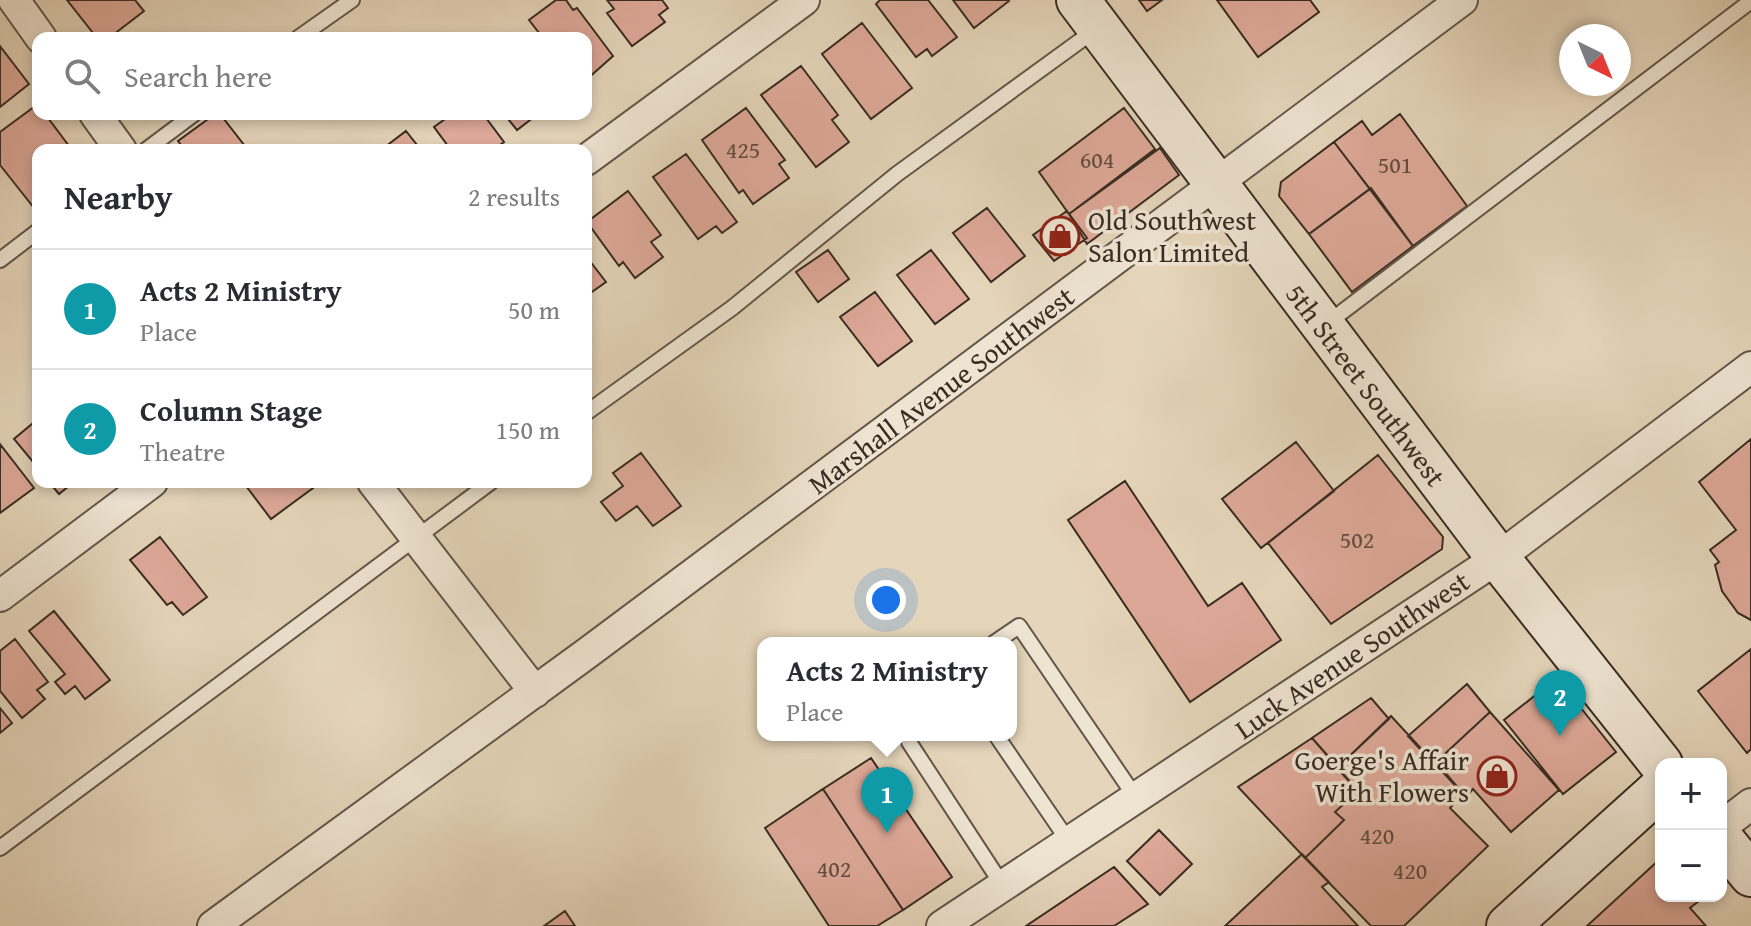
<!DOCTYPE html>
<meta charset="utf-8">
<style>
body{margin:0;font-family:"Gentium Book Plus",serif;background:#f7f7f7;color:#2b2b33}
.controls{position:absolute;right:24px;bottom:24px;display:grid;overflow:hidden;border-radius:16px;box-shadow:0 4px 12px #0003}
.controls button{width:72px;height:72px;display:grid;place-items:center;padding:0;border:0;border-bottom:2px solid #e1e1e2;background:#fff;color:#2b2b33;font:40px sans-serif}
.compass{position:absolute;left:1559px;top:24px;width:72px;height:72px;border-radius:50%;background:#fff;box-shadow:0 4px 12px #0003;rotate:137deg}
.you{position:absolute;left:886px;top:600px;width:28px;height:28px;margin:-20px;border:6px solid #fff;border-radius:50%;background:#1a73e8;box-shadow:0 0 0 12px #1a73e833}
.badge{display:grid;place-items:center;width:52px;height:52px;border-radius:50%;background:#8f2418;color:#fff;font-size:26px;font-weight:700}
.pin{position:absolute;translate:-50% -66px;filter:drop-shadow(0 2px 4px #0008)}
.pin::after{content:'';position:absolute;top:42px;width:28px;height:24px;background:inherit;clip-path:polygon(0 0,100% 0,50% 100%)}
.popup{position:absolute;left:757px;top:637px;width:260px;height:104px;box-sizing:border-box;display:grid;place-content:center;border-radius:16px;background:#fff;filter:drop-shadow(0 2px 6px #0005);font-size:26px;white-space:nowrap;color:#7c7c81}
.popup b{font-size:30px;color:#2b2b33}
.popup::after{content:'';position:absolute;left:50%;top:100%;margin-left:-16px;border:16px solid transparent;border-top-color:#fff}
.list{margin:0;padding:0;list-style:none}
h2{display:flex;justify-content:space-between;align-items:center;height:104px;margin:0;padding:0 32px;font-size:34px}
h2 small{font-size:26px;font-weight:400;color:#7c7c81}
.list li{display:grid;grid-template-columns:52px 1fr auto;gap:24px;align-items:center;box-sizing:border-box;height:120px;padding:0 32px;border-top:2px solid #e1e1e2}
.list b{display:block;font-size:30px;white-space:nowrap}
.list p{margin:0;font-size:26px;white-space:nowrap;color:#7c7c81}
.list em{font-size:26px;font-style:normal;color:#7c7c81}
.icon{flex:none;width:44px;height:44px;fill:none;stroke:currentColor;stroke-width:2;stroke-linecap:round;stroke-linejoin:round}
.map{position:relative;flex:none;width:1751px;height:926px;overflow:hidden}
.search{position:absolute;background:#fff;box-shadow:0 4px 12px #0003;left:32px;top:32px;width:560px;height:88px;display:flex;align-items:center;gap:20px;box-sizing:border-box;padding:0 28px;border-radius:16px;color:#7c7c81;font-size:30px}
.panel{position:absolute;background:#fff;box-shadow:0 4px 12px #0003;left:32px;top:144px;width:560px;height:344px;border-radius:16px}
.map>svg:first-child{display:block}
.building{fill:#dea999;stroke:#382c23;stroke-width:2}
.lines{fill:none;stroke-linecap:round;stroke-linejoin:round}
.lane-casing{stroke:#635649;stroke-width:18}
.street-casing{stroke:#635649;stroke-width:34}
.secondary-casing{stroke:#382c23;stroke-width:46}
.lane{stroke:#eee4d2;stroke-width:14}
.street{stroke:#eee4d2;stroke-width:30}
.secondary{stroke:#eee4d2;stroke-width:42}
.labels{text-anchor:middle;stroke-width:7;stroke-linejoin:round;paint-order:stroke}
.number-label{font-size:24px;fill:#624b40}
.poi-label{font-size:28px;fill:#382c23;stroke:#eee4d2;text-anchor:start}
.street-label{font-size:28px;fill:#382c23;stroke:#eee4d2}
</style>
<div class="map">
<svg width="1751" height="926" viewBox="0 0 1751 926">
<rect width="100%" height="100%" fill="#e5d5ba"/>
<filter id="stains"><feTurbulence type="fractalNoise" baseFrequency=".0025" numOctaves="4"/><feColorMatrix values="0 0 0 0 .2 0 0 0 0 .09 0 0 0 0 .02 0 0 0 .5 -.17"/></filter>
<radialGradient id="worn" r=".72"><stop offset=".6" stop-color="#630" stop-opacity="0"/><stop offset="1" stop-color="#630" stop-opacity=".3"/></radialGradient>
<path class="building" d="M67,0H135L144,11L109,38H97Z
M556,0H566L573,10L577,8L613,56L586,80V38H543L529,20Z
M607,0H662L668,8L659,15L665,22L632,46L607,13L614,9Z
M880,0H928L957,37L932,56L927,49L916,57L876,4Z
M953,0H1008L1009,1L974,28Z
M1139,0H1162L1147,11Z
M1217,0H1310L1319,12L1258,57Z
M862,23L912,88L871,119L822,54Z
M0,46L29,84L0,107Z
M801,66L838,115L832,120L849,142L816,167L761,95Z
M38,104V114H45L72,150H38V213L0,165V132Z
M746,108L785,160L779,164L789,178L753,204L743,190L739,193L702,140Z
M1124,108L1155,149L1069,214L1039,172Z
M215,114H220L248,150H185L178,141Z
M452,114H483L504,142L493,150H451L434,127Z
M504,114H538L517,130Z
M1400,114L1467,206L1413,246L1334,142L1362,121L1372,135Z
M406,131L421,150H381Z
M1334,142L1370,189L1309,234L1279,196L1281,182Z
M1160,148L1179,175L1087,244L1069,214Z
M686,154L737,222L722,233L716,226L698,239L653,177Z
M1371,188L1413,246L1352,292L1309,234Z
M628,191L661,235L651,242L663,257L635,278L623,262L619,266L587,222Z
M987,208L1025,256L991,282L953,233Z
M1067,211L1087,238L1054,261L1033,235Z
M828,250L849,279L818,302L796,272Z
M931,250L969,299L935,324L897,275Z
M586,256L606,282L586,296Z
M875,292L912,341L878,366L840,317Z
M38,419V468L14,439Z
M1751,439V620L1738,613L1722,591L1715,565L1719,562L1710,550L1736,530L1699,482Z
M1296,442L1334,491L1261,548L1222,499Z
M0,444L34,488L0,513Z
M641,453L681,506L653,526L637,506L616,521L601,502L623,486L613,473Z
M1378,455L1443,537L1442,549L1331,624L1268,543Z
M1125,481L1208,606L1242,583L1281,640L1190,702L1068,520Z
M49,482H74L59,494Z
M251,482H308L313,488L271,519L246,486Z
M160,537L207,597L183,615L172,602L167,605L130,560Z
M54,611L110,680L85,699L75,686L65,694L55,682L65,674L29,631Z
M15,639L48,682L37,690L45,699L22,718L0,691V651Z
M1751,649V749L1747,753L1698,691Z
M1557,678L1616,752L1563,794L1504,720Z
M1467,684L1490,712L1434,764L1408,736Z
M1371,698L1389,719L1338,767L1312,738Z
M0,708L12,723L0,733Z
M1490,712L1559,790L1511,832L1473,789L1466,797L1436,762Z
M1391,716L1463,794L1450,808L1488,846L1404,926H1371L1305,858L1344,820L1335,812L1358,791L1337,768Z
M1312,738L1358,791L1335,812L1344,820L1305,858L1238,787Z
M871,758L952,877L903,910L823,789Z
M823,789L903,910L877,926H829L765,828Z
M1159,830L1192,864L1160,895L1127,861Z
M1302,854L1329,882L1322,887L1358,926H1225Z
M1660,859L1661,896H1694L1699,901L1690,908L1706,926H1587Z
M1114,867L1148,904L1114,926H1026Z
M565,911L575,926H544Z"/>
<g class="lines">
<g class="lane-casing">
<path id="lane" d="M298,38L352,0
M146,150L194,114
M0,260L38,231
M1325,325L1751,1
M586,413L732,308L897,174L1095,30
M994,643L1019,626L1136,798
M911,735L909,742L1003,886
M996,735L1069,842
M0,848L491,482"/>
</g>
<g class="street-casing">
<path id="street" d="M14,0L41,38
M95,114L121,150
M586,160L804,0
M373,482L535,692
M0,596L152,482
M1721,827L1751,804
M213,926L586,654L1462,0
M942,926L1498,558L1751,367"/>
</g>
<g class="secondary-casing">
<path id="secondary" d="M1078,0L1498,558L1661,764
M1721,838L1751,875
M1508,926L1661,788"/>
</g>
<use href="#lane" class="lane"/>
<use href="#street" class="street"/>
<use href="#secondary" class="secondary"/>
</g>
<defs>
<g id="shop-ring" transform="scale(2)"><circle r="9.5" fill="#eee4d2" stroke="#8f2418" stroke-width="1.5"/><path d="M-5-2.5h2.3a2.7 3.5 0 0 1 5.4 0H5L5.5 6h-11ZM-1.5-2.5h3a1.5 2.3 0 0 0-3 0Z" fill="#8f2418"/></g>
</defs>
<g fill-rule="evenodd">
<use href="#shop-ring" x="1060" y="236"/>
<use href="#shop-ring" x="1497" y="776"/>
</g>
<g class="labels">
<g class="number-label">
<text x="743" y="158">425</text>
<text x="1097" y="168">604</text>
<text x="1395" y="173">501</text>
<text x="1357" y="548">502</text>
<text x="1377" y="844">420</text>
<text x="834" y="877">402</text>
<text x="1410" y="879">420</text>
</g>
<g class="poi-label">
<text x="1088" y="230">Old Southwest<tspan x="1088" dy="32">Salon Limited</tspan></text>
<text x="1469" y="770" text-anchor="end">Goerge's Affair<tspan x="1469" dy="32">With Flowers</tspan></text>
</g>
<g class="street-label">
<text transform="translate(1366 385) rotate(53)" y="10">5th Street Southwest</text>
<text transform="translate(941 390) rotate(-37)" y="10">Marshall Avenue Southwest</text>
<text transform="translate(1352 655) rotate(-34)" y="10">Luck Avenue Southwest</text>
</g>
</g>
<rect width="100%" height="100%" filter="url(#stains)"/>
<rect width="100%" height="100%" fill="url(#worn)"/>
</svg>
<div class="controls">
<button>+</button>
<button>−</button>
</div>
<svg class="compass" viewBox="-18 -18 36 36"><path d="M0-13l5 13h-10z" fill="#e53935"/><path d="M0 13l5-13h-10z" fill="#7c7c81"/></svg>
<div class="you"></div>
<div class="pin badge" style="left:887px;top:833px;background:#0f9aa8">1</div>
<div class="popup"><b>Acts 2 Ministry</b>Place</div>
<div class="pin badge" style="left:1560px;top:736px;background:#0f9aa8">2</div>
<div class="search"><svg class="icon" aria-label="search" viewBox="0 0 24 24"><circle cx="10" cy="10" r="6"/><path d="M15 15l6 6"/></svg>Search here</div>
<section class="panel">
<h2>Nearby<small>2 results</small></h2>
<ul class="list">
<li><span class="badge" style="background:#0f9aa8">1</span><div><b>Acts 2 Ministry</b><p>Place</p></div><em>50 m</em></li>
<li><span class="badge" style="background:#0f9aa8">2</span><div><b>Column Stage</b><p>Theatre</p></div><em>150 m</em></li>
</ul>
</section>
</div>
